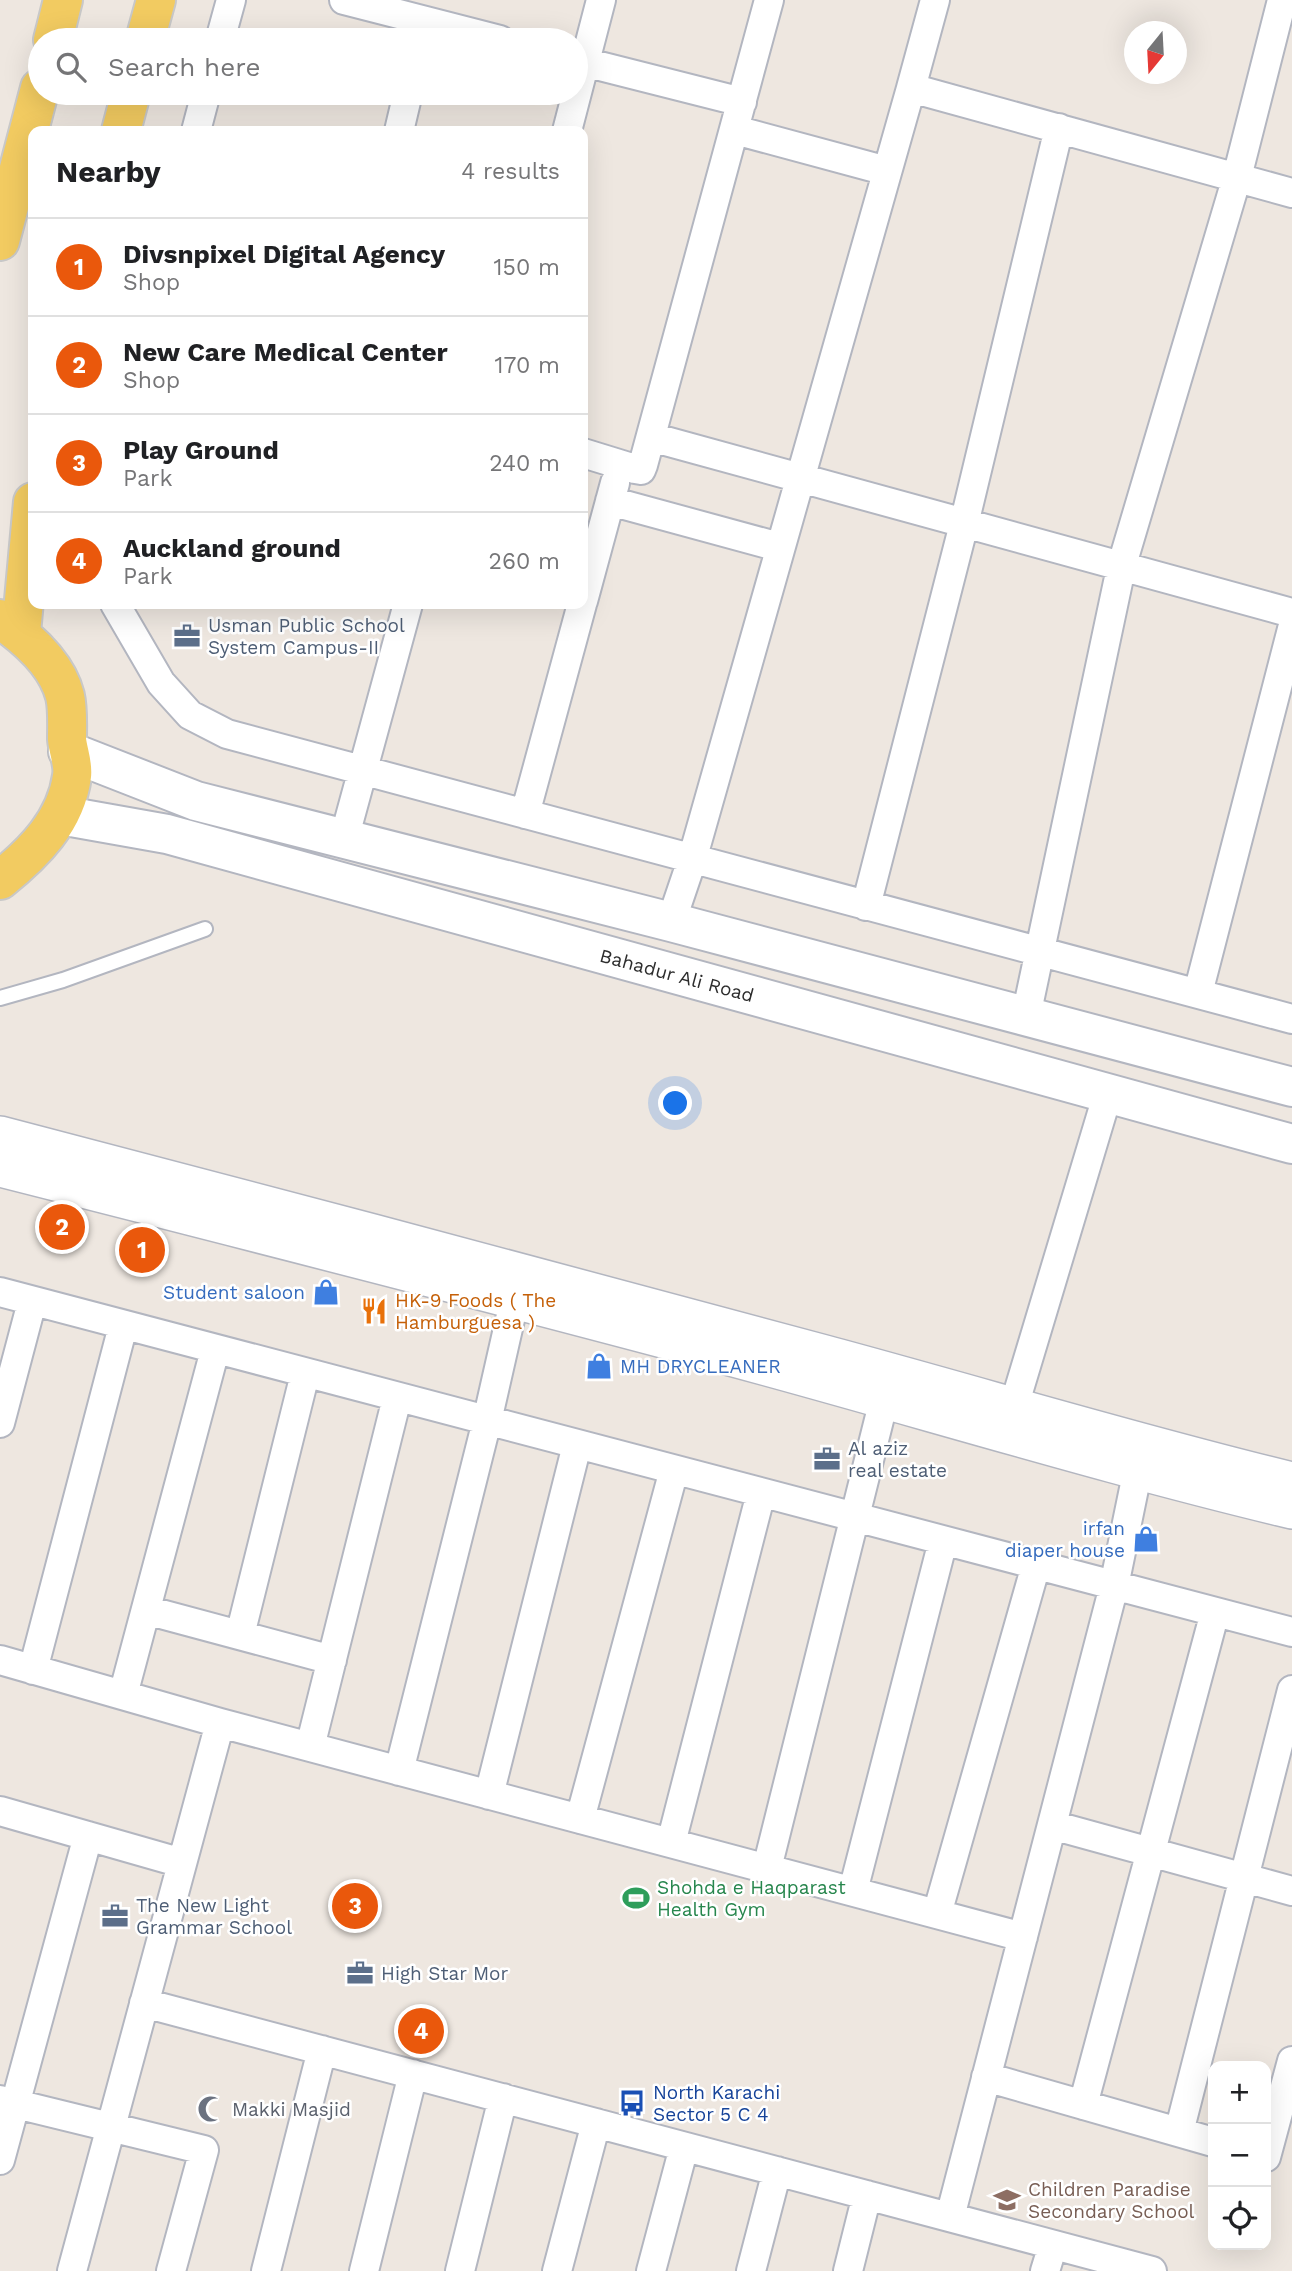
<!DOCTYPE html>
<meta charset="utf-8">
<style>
body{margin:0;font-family:"Work Sans",sans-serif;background:#f6f6f6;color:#202124}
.controls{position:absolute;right:21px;bottom:21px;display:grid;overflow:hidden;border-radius:14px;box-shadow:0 7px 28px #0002}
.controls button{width:63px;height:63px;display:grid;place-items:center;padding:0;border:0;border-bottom:2px solid #e0e0e0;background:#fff;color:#202124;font:35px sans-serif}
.compass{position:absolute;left:1124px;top:21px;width:63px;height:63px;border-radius:50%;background:#fff;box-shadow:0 7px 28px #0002;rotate:198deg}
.you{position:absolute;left:676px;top:1104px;width:24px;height:24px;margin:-18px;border:5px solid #fff;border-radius:50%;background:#1a73e8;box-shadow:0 0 0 10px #1a73e833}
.badge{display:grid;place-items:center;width:46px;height:46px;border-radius:50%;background:#ea580c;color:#fff;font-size:23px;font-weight:700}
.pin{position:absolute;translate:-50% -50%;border:4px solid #fff;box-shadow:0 2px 7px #0006}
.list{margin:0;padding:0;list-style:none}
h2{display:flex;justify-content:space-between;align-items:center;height:91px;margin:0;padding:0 28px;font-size:30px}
h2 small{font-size:23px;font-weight:400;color:#757577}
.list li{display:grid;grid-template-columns:46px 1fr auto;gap:21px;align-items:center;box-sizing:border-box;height:98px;padding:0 28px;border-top:2px solid #e0e0e0}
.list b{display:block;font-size:26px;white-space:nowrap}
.list p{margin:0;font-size:23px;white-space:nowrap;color:#757577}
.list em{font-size:23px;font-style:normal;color:#757577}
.icon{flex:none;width:38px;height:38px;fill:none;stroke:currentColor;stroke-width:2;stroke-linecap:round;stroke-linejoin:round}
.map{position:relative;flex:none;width:1292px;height:2271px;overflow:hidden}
.search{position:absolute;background:#fff;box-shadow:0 7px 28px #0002;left:28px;top:28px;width:560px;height:77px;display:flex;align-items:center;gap:18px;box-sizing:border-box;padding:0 24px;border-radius:38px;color:#757577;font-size:26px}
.panel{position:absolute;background:#fff;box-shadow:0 7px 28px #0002;left:28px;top:126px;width:560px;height:483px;border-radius:14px}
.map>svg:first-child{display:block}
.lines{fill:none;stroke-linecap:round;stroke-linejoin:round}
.service-casing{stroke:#b3b6c0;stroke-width:18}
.minor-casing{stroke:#b3b6c0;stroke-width:32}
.tertiary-casing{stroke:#b3b6c0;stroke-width:38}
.secondary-casing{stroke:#b3b6c0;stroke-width:42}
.primary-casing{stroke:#c8c8c8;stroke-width:42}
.service{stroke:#fff;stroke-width:14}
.minor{stroke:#fff;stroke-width:28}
.tertiary{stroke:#fff;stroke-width:35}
.secondary{stroke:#fff;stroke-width:38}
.primary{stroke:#f2cb61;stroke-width:38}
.labels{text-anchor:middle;stroke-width:5;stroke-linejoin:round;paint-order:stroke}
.service-label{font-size:19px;fill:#4e5e75;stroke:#fff;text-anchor:start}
.street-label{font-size:19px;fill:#2d2d2d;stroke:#fff}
.shop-label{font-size:19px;fill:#366cbe;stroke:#fff;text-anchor:end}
.food-label{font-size:19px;fill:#c56008;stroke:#fff;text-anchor:start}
.leisure-label{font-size:19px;fill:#27864d;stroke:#fff;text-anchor:start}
.transit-label{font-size:19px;fill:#164399;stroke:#fff;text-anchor:start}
.worship-label{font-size:19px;fill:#5b616d;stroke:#fff;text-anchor:start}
.education-label{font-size:19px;fill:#785e54;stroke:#fff;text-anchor:start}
</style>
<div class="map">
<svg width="1292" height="2271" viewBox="0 0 1292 2271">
<rect width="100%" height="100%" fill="#eee7e0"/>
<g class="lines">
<g class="service-casing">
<path id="service" d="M0,998L63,980L205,929"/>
</g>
<g class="minor-casing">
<path id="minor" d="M344,0L500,40
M935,0L911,88L1292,193
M220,40L231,0
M576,60L742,102
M735,130L887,171
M196,131L206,93
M399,131L408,93
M567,131L601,0
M651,437L1292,613
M583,453L635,469L641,470L643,465L769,0
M610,501L779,547
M583,601L615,483
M115,604L161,683L190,715L227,734L1292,1019
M525,814L582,604
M344,839L408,604
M866,906L964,524L1059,128
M671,922L692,860L911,88
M1198,993L1292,629
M1026,1016L1121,568L1237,177L1282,0
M0,1292L1292,1632
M1014,1406L1108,1093
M0,1423L32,1302
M146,1610L332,1660
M240,1635L305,1374
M0,1660L220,1723L1023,1937
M33,1670L123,1326
M123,1695L215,1350
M310,1747L397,1398
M399,1771L487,1421L519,1280
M489,1795L577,1445
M0,1811L182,1863
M580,1819L674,1470
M1052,1825L1292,1891
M671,1843L761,1493
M767,1868L884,1400
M853,1891L943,1541
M937,1914L1036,1565
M144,2003L1152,2271
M986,2077L1213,2142
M0,2100L204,2150L171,2271
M1083,2105L1215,1612
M1179,2132L1292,1690
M1266,2157L1292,2061
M0,2160L88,1836
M950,2217L1114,1586L1137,1474
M72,2271L220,1723
M266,2271L322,2050
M364,2271L413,2074
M460,2271L503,2098
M557,2271L596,2123
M651,2271L684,2147
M751,2271L777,2171
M848,2271L867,2195
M1045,2271L1053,2245"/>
</g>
<g class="tertiary-casing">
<path id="tertiary" d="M0,1134C275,1206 551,1278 825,1353C981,1395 1135,1442 1292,1480
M0,1169C256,1234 512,1299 767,1368C942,1416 1116,1469 1292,1511"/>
</g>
<g class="secondary-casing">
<path id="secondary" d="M68,751L196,801L671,922L1292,1087
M60,815L167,834L1292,1144"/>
</g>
<g class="primary-casing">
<path id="primary" d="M53,40L63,0
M145,40L156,0
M121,131L131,93
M0,241L40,88
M0,619C26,637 57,664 65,696C68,709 67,726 67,739C68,751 74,765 72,776C66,821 34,853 0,880
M21,633L33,502"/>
</g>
<use href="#service" class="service"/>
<use href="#minor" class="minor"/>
<use href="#tertiary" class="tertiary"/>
<use href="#secondary" class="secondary"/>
<use href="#primary" class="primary"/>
</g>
<defs>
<g id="office-bare" transform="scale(2.1)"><path d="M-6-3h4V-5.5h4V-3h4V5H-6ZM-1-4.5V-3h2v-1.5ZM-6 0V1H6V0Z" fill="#5c6f8a" stroke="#fff" stroke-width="2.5" paint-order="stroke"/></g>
<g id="shop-bare" transform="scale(2.1)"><path d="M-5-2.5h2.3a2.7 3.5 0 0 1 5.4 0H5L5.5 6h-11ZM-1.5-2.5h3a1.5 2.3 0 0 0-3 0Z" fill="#3f7fe0" stroke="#fff" stroke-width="2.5" paint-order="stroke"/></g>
<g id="restaurant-bare" transform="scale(2.1)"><path d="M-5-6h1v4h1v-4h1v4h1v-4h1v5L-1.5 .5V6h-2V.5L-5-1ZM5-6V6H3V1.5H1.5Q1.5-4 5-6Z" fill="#e8710a" stroke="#fff" stroke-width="2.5" paint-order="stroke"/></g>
<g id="stadium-bare" transform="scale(2.1)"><path d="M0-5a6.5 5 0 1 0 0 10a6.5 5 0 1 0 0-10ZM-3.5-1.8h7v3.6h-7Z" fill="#2e9e5b" stroke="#fff" stroke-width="2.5" paint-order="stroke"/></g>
<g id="bus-bare" transform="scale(2.1)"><path d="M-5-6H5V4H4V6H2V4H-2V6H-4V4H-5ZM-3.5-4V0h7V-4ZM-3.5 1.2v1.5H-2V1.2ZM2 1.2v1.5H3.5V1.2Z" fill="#1a4fb4" stroke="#fff" stroke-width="2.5" paint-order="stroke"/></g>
<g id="mosque-bare" transform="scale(2.1)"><path d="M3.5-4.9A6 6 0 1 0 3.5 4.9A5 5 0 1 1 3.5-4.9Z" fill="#6b7280" stroke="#fff" stroke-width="2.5" paint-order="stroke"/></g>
<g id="school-bare" transform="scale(2.1)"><path d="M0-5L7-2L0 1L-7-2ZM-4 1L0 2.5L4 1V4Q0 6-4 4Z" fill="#8d6e63" stroke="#fff" stroke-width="2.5" paint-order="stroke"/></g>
</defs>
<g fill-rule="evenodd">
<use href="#office-bare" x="187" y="636"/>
<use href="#shop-bare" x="326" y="1292"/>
<use href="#restaurant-bare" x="374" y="1311"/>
<use href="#shop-bare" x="599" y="1366"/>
<use href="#office-bare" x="827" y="1459"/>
<use href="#shop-bare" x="1146" y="1539"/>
<use href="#stadium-bare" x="636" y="1898"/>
<use href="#office-bare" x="115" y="1916"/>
<use href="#office-bare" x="360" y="1973"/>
<use href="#bus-bare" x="632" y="2103"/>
<use href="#mosque-bare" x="211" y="2109"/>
<use href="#school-bare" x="1007" y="2200"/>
</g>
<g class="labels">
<g class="service-label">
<text x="208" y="632">Usman Public School<tspan x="208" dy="22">System Campus-II</tspan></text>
<text x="848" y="1455">Al aziz<tspan x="848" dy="22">real estate</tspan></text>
<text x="136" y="1912">The New Light<tspan x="136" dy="22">Grammar School</tspan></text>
<text x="381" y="1980">High Star Mor</text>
</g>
<g class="street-label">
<text transform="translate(677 975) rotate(15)" y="7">Bahadur Ali Road</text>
</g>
<g class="shop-label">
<text x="305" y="1299">Student saloon</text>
<text x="620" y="1373" text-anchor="start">MH DRYCLEANER</text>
<text x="1125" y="1535">irfan<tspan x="1125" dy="22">diaper house</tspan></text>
</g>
<g class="food-label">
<text x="395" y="1307">HK-9 Foods ( The<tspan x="395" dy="22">Hamburguesa )</tspan></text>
</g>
<g class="leisure-label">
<text x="657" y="1894">Shohda e Haqparast<tspan x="657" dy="22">Health Gym</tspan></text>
</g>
<g class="transit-label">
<text x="653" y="2099">North Karachi<tspan x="653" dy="22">Sector 5 C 4</tspan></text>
</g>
<g class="worship-label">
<text x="232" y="2116">Makki Masjid</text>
</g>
<g class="education-label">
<text x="1028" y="2196">Children Paradise<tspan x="1028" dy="22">Secondary School</tspan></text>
</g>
</g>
</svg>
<div class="controls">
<button>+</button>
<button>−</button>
<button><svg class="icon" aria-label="locate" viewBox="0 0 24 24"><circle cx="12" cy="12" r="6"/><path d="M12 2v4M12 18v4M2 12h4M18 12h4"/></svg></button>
</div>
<svg class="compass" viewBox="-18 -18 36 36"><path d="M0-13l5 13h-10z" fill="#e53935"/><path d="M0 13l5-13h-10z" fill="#757577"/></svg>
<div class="you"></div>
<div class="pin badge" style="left:142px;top:1250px">1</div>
<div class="pin badge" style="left:62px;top:1227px">2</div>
<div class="pin badge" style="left:355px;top:1906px">3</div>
<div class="pin badge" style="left:421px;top:2031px">4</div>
<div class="search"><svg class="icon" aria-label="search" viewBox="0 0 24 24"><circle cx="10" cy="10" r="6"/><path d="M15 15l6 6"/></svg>Search here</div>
<section class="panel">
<h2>Nearby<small>4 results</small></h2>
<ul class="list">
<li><span class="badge">1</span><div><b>Divsnpixel Digital Agency</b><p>Shop</p></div><em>150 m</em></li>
<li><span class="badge">2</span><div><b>New Care Medical Center</b><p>Shop</p></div><em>170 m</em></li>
<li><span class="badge">3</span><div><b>Play Ground</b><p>Park</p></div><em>240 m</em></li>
<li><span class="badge">4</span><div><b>Auckland ground</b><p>Park</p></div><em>260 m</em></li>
</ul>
</section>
</div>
